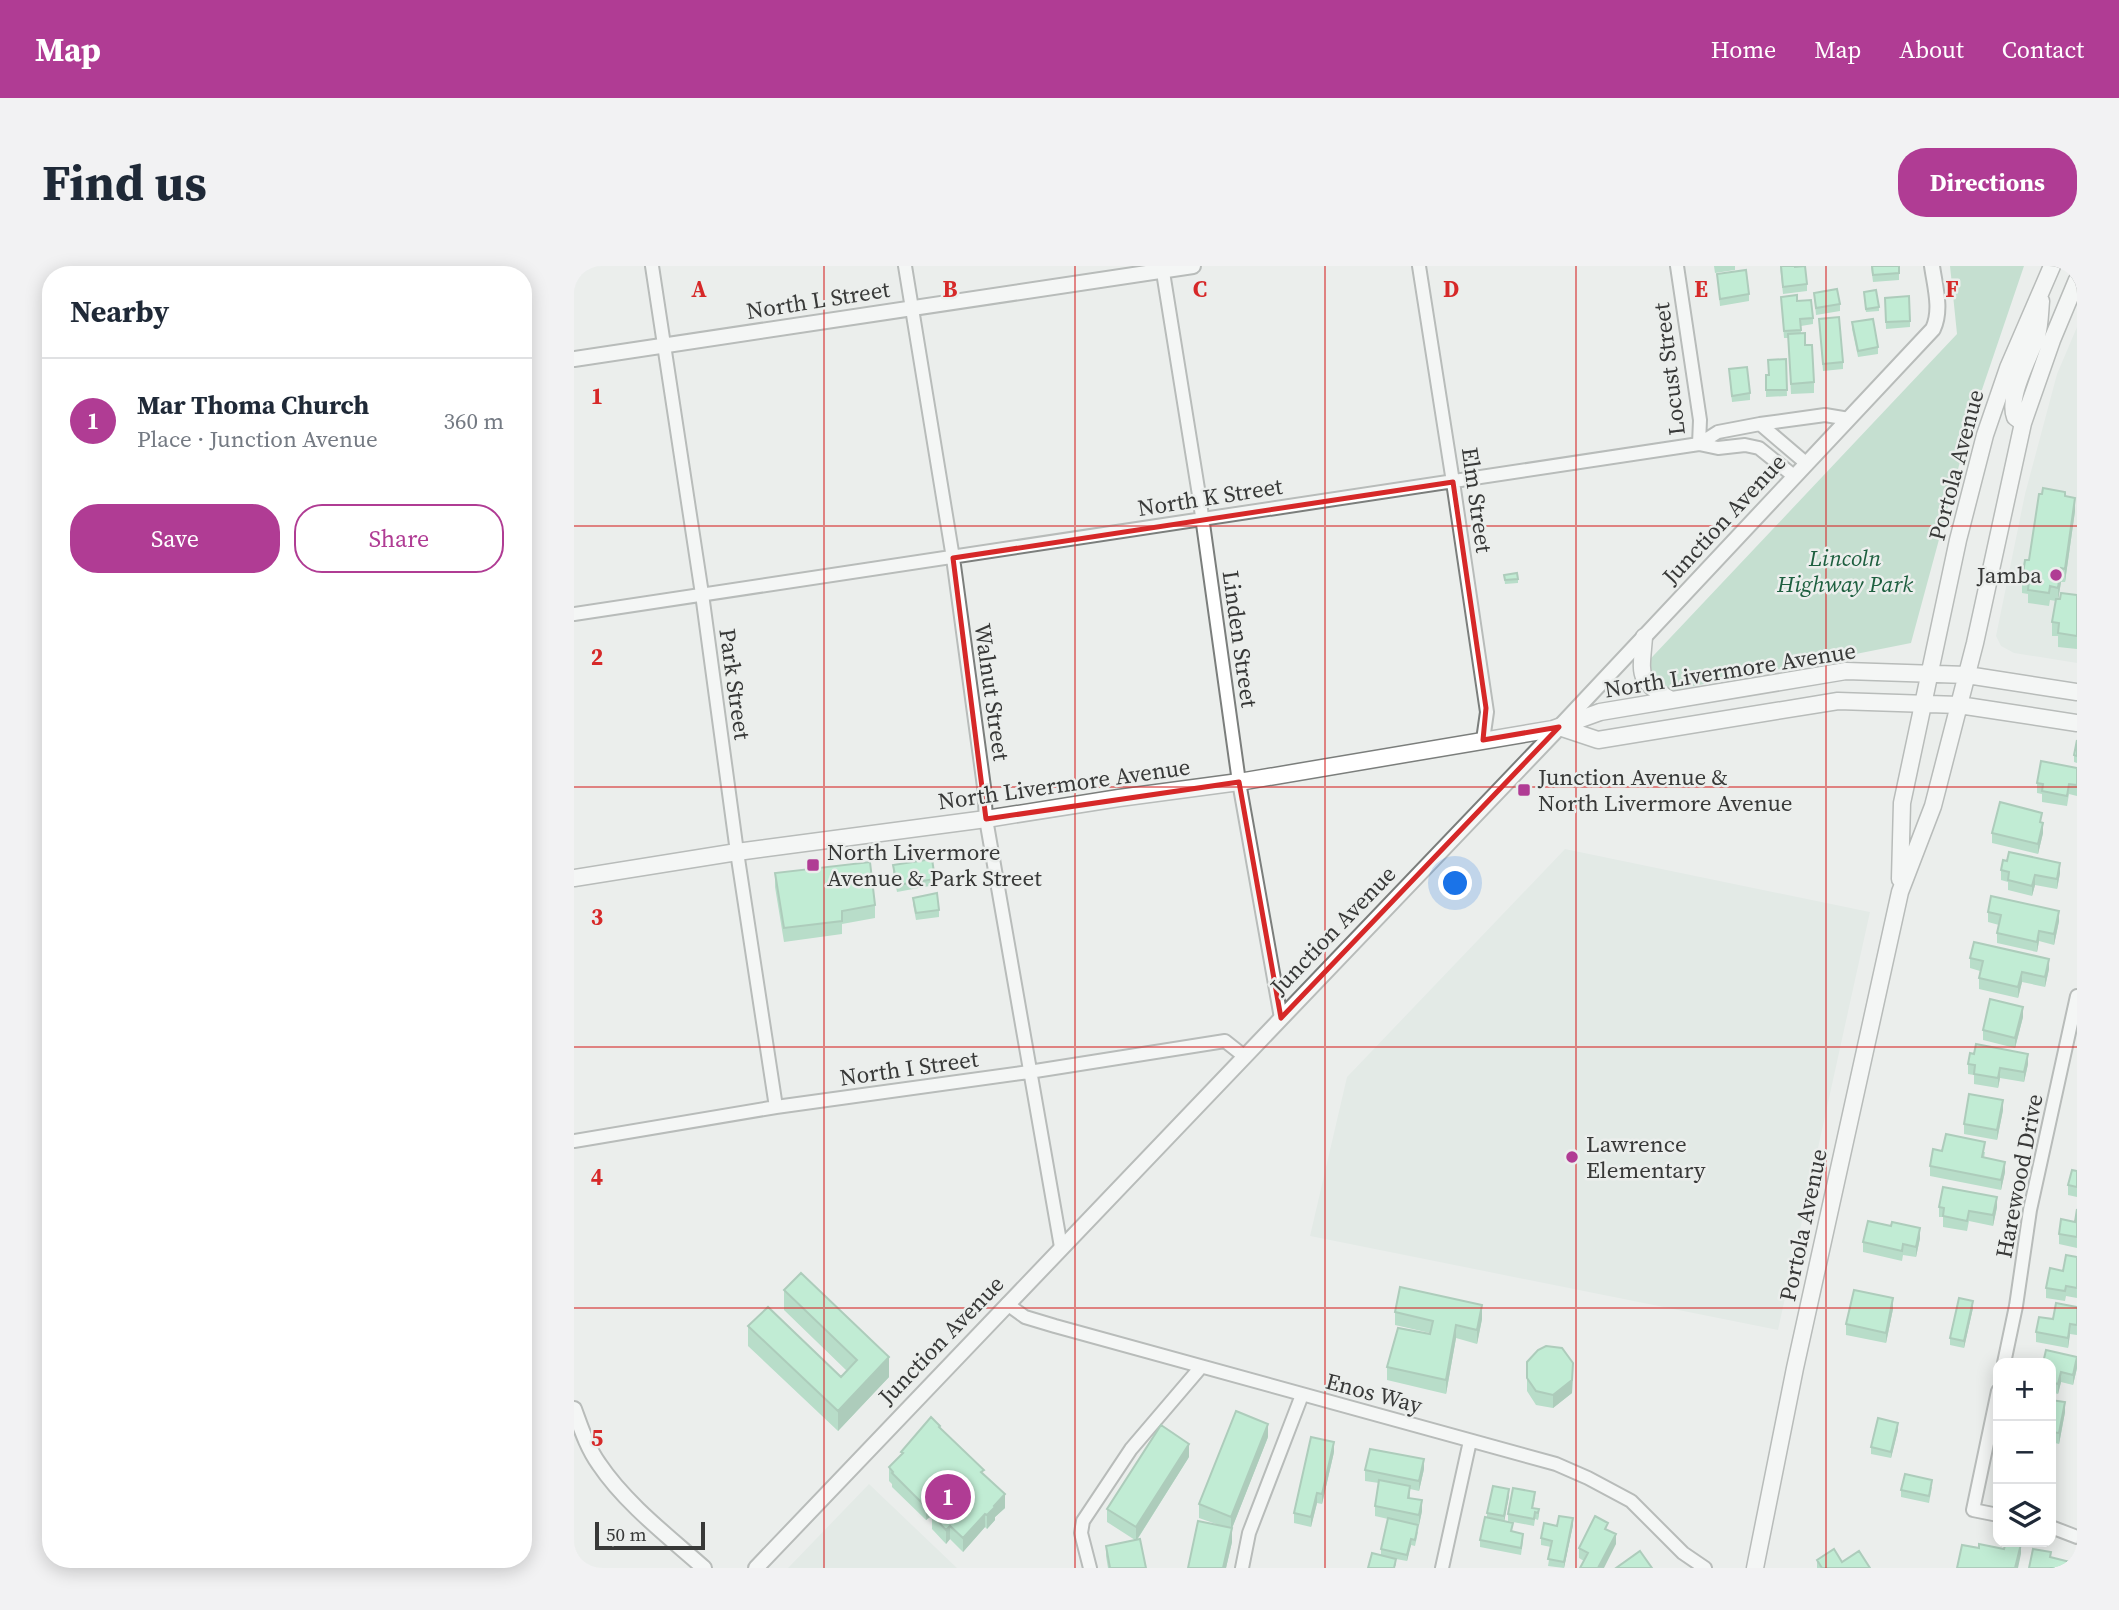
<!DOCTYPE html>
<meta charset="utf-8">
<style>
body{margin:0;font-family:"Source Serif 4",serif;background:#f2f2f3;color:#1f2937}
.controls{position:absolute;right:21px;bottom:21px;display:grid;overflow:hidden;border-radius:14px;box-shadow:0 4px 18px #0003}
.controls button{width:63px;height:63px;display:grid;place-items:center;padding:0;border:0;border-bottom:2px solid #e0e1e3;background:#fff;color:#1f2937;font:35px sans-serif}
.scale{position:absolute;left:21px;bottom:18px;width:110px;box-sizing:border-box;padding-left:7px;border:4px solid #383938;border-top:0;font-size:19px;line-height:24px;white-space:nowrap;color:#383938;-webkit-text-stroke:5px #ebeeec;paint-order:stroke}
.you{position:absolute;left:882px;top:618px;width:24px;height:24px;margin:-18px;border:5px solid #fff;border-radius:50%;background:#1a73e8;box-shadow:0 0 0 10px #1a73e833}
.badge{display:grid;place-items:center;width:46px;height:46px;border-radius:50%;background:#b03c94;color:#fff;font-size:23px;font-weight:700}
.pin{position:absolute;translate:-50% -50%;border:4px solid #fff;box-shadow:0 2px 7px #0006}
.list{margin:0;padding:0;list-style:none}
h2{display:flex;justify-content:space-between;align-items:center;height:91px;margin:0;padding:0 28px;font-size:30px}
h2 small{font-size:23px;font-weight:400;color:#747a83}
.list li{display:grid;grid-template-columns:46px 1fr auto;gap:21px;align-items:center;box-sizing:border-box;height:126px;padding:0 28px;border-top:2px solid #e0e1e3}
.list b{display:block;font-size:26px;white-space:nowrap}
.list p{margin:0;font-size:23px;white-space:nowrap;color:#747a83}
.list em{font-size:23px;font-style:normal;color:#747a83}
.actions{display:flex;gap:14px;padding:21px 28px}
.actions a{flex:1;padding:16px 0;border:2px solid #b03c94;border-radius:28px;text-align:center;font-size:24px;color:#b03c94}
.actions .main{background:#b03c94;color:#fff}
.icon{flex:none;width:38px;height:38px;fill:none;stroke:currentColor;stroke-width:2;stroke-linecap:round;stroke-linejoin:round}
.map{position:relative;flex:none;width:1503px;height:1302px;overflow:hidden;border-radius:28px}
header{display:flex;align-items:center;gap:42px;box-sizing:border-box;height:98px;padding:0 35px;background:#b03c94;color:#fff}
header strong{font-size:33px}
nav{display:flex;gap:38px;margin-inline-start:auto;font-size:24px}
.intro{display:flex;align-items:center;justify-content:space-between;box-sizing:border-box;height:168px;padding:0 42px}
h1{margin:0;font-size:49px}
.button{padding:18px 32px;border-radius:28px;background:#b03c94;color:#fff;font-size:24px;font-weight:700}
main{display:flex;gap:42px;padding:0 42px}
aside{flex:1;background:#fff;border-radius:28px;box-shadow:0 4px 18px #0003}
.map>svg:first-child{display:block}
.built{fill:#dae4de}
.green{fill:#98cdae}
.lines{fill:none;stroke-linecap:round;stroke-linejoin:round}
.minor-casing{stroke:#7b7e7c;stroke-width:16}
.tertiary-casing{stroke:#7b7e7c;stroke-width:18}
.secondary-casing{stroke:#7b7e7c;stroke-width:19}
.minor{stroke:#fff;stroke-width:12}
.tertiary{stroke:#fff;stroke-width:14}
.secondary{stroke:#fff;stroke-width:16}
.wall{fill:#7ac89d}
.shaded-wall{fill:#63a27f}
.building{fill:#8ee8b6;stroke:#63a27f;stroke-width:2}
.marked{fill:none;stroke:#d62828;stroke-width:5;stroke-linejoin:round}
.grid{fill:none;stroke:#d62828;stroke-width:2;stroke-opacity:0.55}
.poi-dot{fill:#b03c94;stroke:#ebeeec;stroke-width:2.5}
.labels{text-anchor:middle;stroke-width:5;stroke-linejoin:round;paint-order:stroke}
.street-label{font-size:23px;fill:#383938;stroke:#ebeeec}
.park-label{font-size:23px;font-style:italic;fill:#1d5f3f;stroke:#ebeeec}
.poi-label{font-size:23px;fill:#383938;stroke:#ebeeec;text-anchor:start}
.grid-label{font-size:23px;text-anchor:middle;font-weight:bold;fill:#d62828;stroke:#ebeeec;stroke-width:5;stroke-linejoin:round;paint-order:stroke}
</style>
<header>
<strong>Map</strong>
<nav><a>Home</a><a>Map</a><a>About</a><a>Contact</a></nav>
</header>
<div class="intro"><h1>Find us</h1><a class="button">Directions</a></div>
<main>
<aside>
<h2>Nearby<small></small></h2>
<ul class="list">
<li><span class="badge">1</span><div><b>Mar Thoma Church</b><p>Place · Junction Avenue</p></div><em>360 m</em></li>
</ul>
<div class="actions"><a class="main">Save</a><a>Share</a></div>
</aside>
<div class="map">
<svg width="1503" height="1302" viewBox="0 0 1503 1302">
<rect width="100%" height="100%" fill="#ebeeec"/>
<path class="built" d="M1503,61V397L1440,387L1427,380L1422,370L1451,228L1483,108Z
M991,583L1296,646L1204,1064L736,970L773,811Z
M295,1218L383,1302H214Z"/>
<path class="green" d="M1376,0H1450L1396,159L1337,377L1080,428L1063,407L1383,68Z"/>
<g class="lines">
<g class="minor-casing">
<path id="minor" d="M78,0L128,328L163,586L202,841
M331,0L379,292L410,521L412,553L487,981
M588,0L625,229L665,516L707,752
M845,0L879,216L913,446L909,474
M1103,0L1126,154L1125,178
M1186,158L1233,198
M1125,178L1144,182L1171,179L1185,182L1221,211
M0,348L1125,178L1144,166L1186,158L1251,149L1275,153
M0,875L202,841L455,806L651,775L670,790
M433,1038L451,1051L481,1060L982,1198L1014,1212L1057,1235L1109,1287L1131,1302
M1430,1097L1442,1040L1456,944L1503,730
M1424,1125L1399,1244L1424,1249
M1477,1261L1503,1271
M516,1302L507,1267L509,1255L557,1183L627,1101
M668,1302L675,1267L728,1129
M868,1302L896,1175"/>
</g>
<g class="tertiary-casing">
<path id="tertiary" d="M0,93L619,0
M0,1143C7,1162 13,1181 25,1198C51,1237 95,1271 130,1302
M182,1302L979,468L1359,63C1368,44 1361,21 1358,0"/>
</g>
<g class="secondary-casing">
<path id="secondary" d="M1449,157L1441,151C1433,130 1456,91 1463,69C1466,59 1466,46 1467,35
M1070,371C1067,410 1062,413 1097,434
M985,461L1024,474L1264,435L1385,439L1503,457
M0,612L163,586L412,553L545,532L665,516L979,463L1026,446L1272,405L1393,409L1503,426
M1326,613L1328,537L1384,274L1411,169L1434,102L1478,0
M1181,1302L1221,1102L1326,626L1359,540L1401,377L1449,157L1478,74L1503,14"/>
</g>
<use href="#minor" class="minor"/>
<use href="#tertiary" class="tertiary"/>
<use href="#secondary" class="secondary"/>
</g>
<path class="wall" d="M1140,0H1161V4L1141,7Z
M1206,0L1233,18V25L1209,28Z
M1297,0H1325V14L1299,16Z
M1143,8L1175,28V35L1146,40Z
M1290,26L1305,41V45L1292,46Z
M1240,27L1266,38V45L1242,49Z
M1207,31L1223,35L1239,52V58L1227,60V67L1240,116V127L1217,128L1214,72H1210Z
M1311,38L1336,55V61L1312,63Z
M1245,53L1269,96V103L1249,105Z
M1278,56L1304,81V88L1284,91L1278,63Z
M1212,93L1213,130L1192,131V109H1195Z
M1155,103L1176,127V134L1158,136Z
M1491,230L1501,245L1491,316H1487L1484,333L1503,329V383L1484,381V370H1478V356L1482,335L1476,334L1475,340L1454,337V328L1448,327V314L1455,294Z
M930,309L944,313V317L931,318Z
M1503,474V497L1500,496V489Z
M1503,502V530L1495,528L1493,540L1468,536V528L1463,527V517Z
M1468,557L1469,567L1464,588L1418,577V567Z
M319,599L361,613V619L323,626L319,606Z
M1427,604L1486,607L1483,623L1461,619L1458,630L1434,624V616L1427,614Z
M201,607L301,639V652L268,658V668L210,676L201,621Z
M339,632L365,644V651L342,654L339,638Z
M1414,646L1485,655L1480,679L1465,675L1463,686L1423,677V667L1425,659L1414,656Z
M1396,692L1475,703L1471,721L1448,716L1444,732L1405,723V712L1406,705L1396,702Z
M1449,751L1441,782L1409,774V764Z
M1394,798H1454L1450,816L1426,812L1424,822L1400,818V809L1394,808Z
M1429,844L1423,874L1390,868V858Z
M1368,885L1411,886L1410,892L1431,906L1427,924L1356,910V900Z
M1503,905V931L1494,929V919Z
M1365,941H1423L1419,960L1395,955L1393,965L1369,961V951H1365Z
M1503,943V982L1485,978V968L1501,956Z
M1317,960L1346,972L1342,991L1329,989L1328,995L1289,986V976Z
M1503,991V1032L1492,1030L1491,1035L1472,1032V1022Z
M210,1024L315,1111L264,1165L174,1080V1060L267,1111L273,1105L210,1044Z
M1503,1041V1069L1496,1068L1494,1082L1462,1076V1066L1479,1053Z
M1399,1042L1390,1082L1376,1079V1072Z
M1319,1043L1312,1077L1272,1069V1058Z
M821,1046L908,1053L903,1078L882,1072L872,1128L813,1114V1101L856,1067L821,1059Z
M1503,1091V1102L1499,1119L1487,1116L1484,1128L1477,1126V1097Z
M953,1096L999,1110L998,1127L979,1142L962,1139L953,1125Z
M1477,1134L1491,1146L1485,1178L1477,1176Z
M366,1162L410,1209L431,1242L421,1251V1254L413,1263L411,1261L389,1286L376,1273L372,1278L358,1263V1253L356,1251L352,1254L318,1221V1218L315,1215V1201L327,1190V1186Z
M1324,1164L1317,1192L1297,1188V1181Z
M694,1171L658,1262V1276L652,1302H614L642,1258L625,1252V1238Z
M760,1186L748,1238L743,1237L737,1261L720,1257V1247Z
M615,1191L563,1274L572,1302H534L532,1290V1280L561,1274L533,1256V1243Z
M850,1203L845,1225L836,1223V1232L848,1245L845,1259L830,1256L844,1266L841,1280L837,1279L833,1295L822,1293V1300L807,1290V1283L814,1253L801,1250V1240L805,1217L791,1215V1204Z
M1358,1221L1355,1237L1327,1231V1224Z
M935,1230L930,1255L938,1265L949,1274L947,1289L906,1281V1274L913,1252V1247Z
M961,1232L959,1242L965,1243V1250L964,1254L961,1253L960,1260L934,1255V1248Z
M999,1259L990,1302L974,1300L977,1281L967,1279V1272L983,1260Z
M1034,1264L1042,1278L1010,1295L1005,1292V1282Z
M1243,1294L1268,1296L1296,1302H1243Z"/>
<path class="shaded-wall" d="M1501,232V245L1491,316V303Z
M1487,302V316L1484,335V322Z
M1469,557V567L1464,588V578Z
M1486,597V607L1483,623V613Z
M1461,609V619L1458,630V620Z
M1485,645V655L1480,679V668Z
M1465,665V675L1463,686V676Z
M1475,693V703L1471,721V711Z
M1448,706V716L1444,732V721Z
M1449,741V751L1441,782V772Z
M1454,788V798L1450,816V806Z
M1426,802V812L1424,822V812Z
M1429,834V844L1423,874V864Z
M1431,896V906L1427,924V914Z
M1423,931V941L1419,960V949Z
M1346,962V972L1342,991V981Z
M1319,1032V1043L1312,1077V1067Z
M1399,1035V1042L1390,1082V1075Z
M908,1039V1053L903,1078V1064Z
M1496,1058V1068L1494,1082V1072Z
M882,1059V1072L872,1128V1114Z
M315,1091V1111L264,1165V1145Z
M1503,1092V1102L1499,1119V1109Z
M999,1097L998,1127L979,1142V1129Z
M1487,1106V1116L1484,1128V1118Z
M1491,1136V1146L1485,1178V1167Z
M1324,1157V1164L1317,1192V1186Z
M694,1158V1171L657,1265V1251Z
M760,1176V1186L748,1238V1228Z
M615,1178V1191L562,1275V1261Z
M850,1193V1203L845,1225V1215Z
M935,1223V1230L930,1257V1250Z
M743,1227V1237L737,1261V1251Z
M431,1228V1242L421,1251V1254L413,1263V1249L420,1240Z
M848,1234V1245L845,1259V1249Z
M356,1237V1251L352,1254V1241Z
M411,1248V1261L389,1286V1272Z
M999,1252V1259L990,1302V1296Z
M376,1260V1273L372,1278V1264Z
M658,1262V1276L652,1302H649Z
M1042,1268V1278L1030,1302H1024Z
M837,1273V1279L833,1295V1289Z
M1447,1278V1288L1444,1302H1441Z"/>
<path class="building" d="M1207,0H1221V1L1231,0L1233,18L1209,21Z
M1298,0H1325V7L1299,9Z
M1172,4L1175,28L1146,33L1143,8Z
M1263,23L1266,38L1242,42L1240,27Z
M1302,24L1305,41L1292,43L1290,26Z
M1223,29V35L1237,34L1239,52L1226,53L1227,64L1210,65L1207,31Z
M1335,30L1336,55L1312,56L1311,32Z
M1265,51L1269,96L1249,98L1245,53Z
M1299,53L1304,81L1284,85L1278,56Z
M1231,67V79H1238L1240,116L1217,118L1214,68Z
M1212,93L1213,124H1192V109H1195L1194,94Z
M1173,101L1176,127L1158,130L1155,103Z
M1469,222L1491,226V230L1501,232L1491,303L1487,302L1484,322L1476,320L1475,327L1454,324L1455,315L1448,314L1451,294H1455L1465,228H1468Z
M943,307L944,313L931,314L930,309Z
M1487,327L1503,329V370L1484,367L1485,357L1478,356L1482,333H1486Z
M1503,474V490L1500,489Z
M1467,495L1503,502V519L1495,518L1493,530L1468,525L1469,518L1463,517Z
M1426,536L1468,547L1466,556L1469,557L1464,578L1418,567Z
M1435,586L1486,597L1483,613L1461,609L1458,620L1434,614L1435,606L1427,604L1429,594L1433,595Z
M358,593L361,613L323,619L319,599Z
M296,596L301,639L268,645V655L210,662L201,607Z
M363,627L365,644L342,647L339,632Z
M1417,630L1485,645L1480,668L1465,665L1463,676L1423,667L1427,649L1414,646Z
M1400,676L1475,693L1471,711L1448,706L1444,721L1405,712L1409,695L1396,692Z
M1416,733L1449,741L1441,772L1409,764Z
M1402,778L1454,788L1450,806L1426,802L1424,812L1400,808L1401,799L1394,798L1396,787L1400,788Z
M1395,828L1429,834L1423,864L1390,858Z
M1372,868L1411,876L1408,891L1431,896L1427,914L1356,900L1359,883L1368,885Z
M1498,904L1503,905V921L1494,919Z
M1369,921L1423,931L1419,949L1395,945L1393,955L1369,950L1370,942L1365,941Z
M1503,943V971L1485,968L1487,953L1501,956Z
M1294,955L1317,960L1318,956L1346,962L1342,981L1329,978L1328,985L1289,976Z
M1492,989L1503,991V1022L1492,1020L1491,1025L1472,1022L1476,1002L1489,1005Z
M227,1007L315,1091L264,1145L174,1060L194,1041L267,1111L283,1094L210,1024Z
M826,1021L908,1039L903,1064L882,1059L872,1114L813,1101L824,1062L856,1068L859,1055L821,1046Z
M1280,1024L1319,1032L1312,1067L1272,1058Z
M1385,1032L1399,1035L1390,1075L1376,1072Z
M1482,1037L1503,1041V1059L1496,1058L1494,1072L1462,1066L1465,1051L1479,1053Z
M972,1080L988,1082L999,1097L998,1114L979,1129L962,1125L953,1112V1096L964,1084Z
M1472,1084L1503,1091L1499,1109L1487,1106L1484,1118L1477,1116V1097H1469Z
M1477,1134L1491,1136L1485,1167L1477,1166Z
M662,1145L694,1158L657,1251L625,1238Z
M357,1151L366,1160L365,1161L410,1204L407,1206L431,1228L420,1240L421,1241L413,1249L411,1248L389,1272L376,1260L372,1264L358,1249L363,1244L356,1237L352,1241L318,1207L319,1206L315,1201L329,1187L327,1186Z
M1304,1152L1324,1157L1317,1186L1297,1181Z
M587,1159L615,1178L562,1261L533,1243Z
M737,1171L760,1176L748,1228L743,1227L737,1251L720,1247Z
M796,1183L850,1193L845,1215L791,1204Z
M1331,1208L1358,1214L1355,1230L1327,1224Z
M805,1214L836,1220L834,1232L848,1234L845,1249L801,1240Z
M919,1220L935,1223L930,1250L913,1247Z
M939,1222L961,1226L958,1242L965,1243L964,1247L961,1246L960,1253L934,1248Z
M985,1250L999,1252L990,1296L974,1293L978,1275L967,1272L970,1257L983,1260Z
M1021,1250L1034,1257L1031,1263L1042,1268L1024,1302H1006L1014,1287L1005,1282Z
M911,1251L939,1257L937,1265L949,1268L947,1282L906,1274Z
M814,1252L844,1259L841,1274L837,1273L833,1289L807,1283Z
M624,1255L658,1262L649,1302H614Z
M566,1273L572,1302H536L532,1280Z
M1432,1276L1447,1278L1441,1302H1383L1388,1279L1405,1282V1278L1430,1283Z
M1260,1283L1268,1296L1285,1285L1296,1302H1248L1243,1294Z
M1459,1283L1477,1286L1476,1291L1496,1296L1494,1302H1455Z
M1066,1285L1078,1302H1042Z
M798,1287L822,1293L820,1302H794Z"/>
<path d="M0 0H1503V1302H0ZM879,216L912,442L909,474L985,461L707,752L665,516L412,553L379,292Z" fill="#ebeeec" fill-opacity=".55" fill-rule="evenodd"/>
<path class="marked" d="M879,216L912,442L909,474L985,461L707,752L665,516L412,553L379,292Z"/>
<path class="grid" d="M250,0V1302M501,0V1302M751,0V1302M1002,0V1302M1252,0V1302M0,260H1503M0,521H1503M0,781H1503M0,1042H1503"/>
<g class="poi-dot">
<circle cx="1482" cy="309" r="7"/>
<rect x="943" y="517" width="14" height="14" rx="3.5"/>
<rect x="232" y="592" width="14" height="14" rx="3.5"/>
<circle cx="998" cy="891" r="7"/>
</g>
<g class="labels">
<g class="street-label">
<text transform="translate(244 34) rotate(-9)" y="8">North L Street</text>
<text transform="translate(1095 103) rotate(-97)" y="8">Locust Street</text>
<text transform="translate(1382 199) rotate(-75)" y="8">Portola Avenue</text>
<text transform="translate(636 231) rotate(-9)" y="8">North K Street</text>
<text transform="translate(903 234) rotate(82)" y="8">Elm Street</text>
<text transform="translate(1150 253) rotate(-47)" y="8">Junction Avenue</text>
<text transform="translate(666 373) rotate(82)" y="8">Linden Street</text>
<text transform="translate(1156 404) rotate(-9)" y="8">North Livermore Avenue</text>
<text transform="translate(161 418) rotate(82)" y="8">Park Street</text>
<text transform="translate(418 426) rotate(82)" y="8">Walnut Street</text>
<text transform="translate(490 518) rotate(-8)" y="8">North Livermore Avenue</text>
<text transform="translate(759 664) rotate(-46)" y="8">Junction Avenue</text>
<text transform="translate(335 802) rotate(-8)" y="8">North I Street</text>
<text transform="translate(1445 910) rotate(-79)" y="8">Harewood Drive</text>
<text transform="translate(1229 959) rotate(-78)" y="8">Portola Avenue</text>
<text transform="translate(367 1074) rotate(-46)" y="8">Junction Avenue</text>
<text transform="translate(800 1127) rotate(15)" y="8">Enos Way</text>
</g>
<g class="park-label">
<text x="1271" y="300">Lincoln<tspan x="1271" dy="26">Highway Park</tspan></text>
</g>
<g class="poi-label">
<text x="1468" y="317" text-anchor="end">Jamba</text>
<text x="964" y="519">Junction Avenue &amp;<tspan x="964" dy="26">North Livermore Avenue</tspan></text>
<text x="253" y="594">North Livermore<tspan x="253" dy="26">Avenue &amp; Park Street</tspan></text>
<text x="1012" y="886">Lawrence<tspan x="1012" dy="26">Elementary</tspan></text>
</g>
</g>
<g class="grid-label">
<text x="125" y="31">A</text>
<text x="376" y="31">B</text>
<text x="626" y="31">C</text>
<text x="877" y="31">D</text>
<text x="1127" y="31">E</text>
<text x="1378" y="31">F</text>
<text x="23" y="138">1</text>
<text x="23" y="399">2</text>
<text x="23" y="659">3</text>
<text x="23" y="919">4</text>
<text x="23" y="1180">5</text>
</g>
</svg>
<div class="controls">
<button>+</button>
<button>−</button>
<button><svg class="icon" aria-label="layers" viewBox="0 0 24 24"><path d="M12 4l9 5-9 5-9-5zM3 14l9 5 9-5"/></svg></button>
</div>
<div class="scale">50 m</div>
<div class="you"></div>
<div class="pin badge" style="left:374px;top:1231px">1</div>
</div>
</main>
